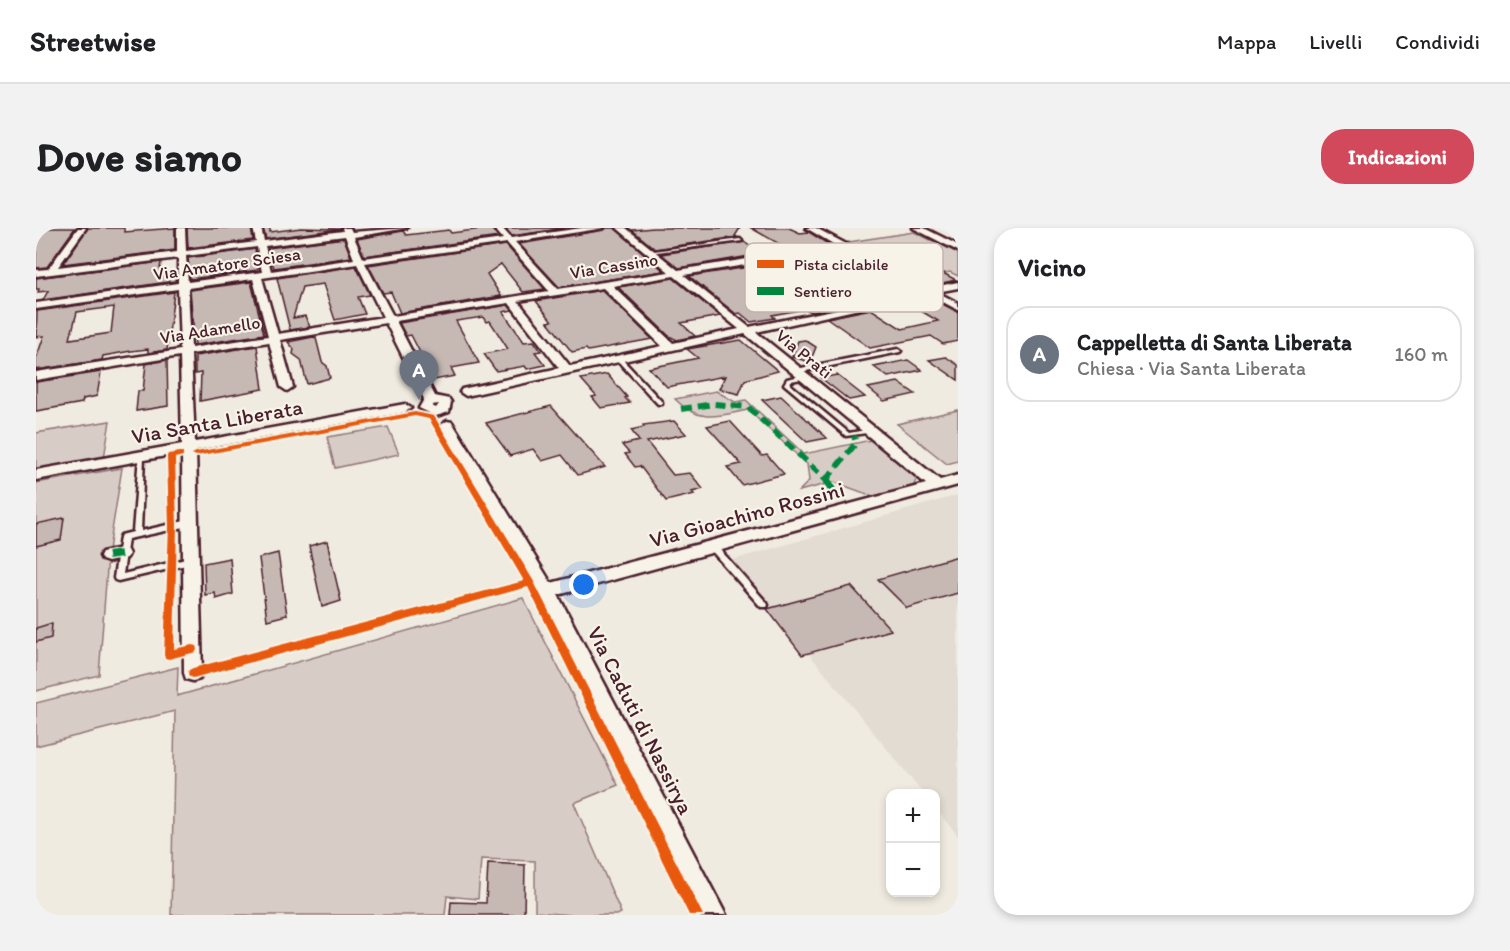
<!DOCTYPE html>
<html lang="it">
<meta charset="utf-8">
<style>
body{margin:0;font-family:Itim,sans-serif;background:#f2f2f2;color:#202124}
.controls{position:absolute;right:18px;bottom:18px;display:grid;overflow:hidden;border-radius:12px;box-shadow:0 3px 9px #0003}
.controls button{width:54px;height:54px;display:grid;place-items:center;padding:0;border:0;border-bottom:2px solid #e0e0e0;background:#fff;color:#202124;font:30px sans-serif}
.you{position:absolute;left:548px;top:357px;width:21px;height:21px;margin:-15px;border:4px solid #fff;border-radius:50%;background:#1a73e8;box-shadow:0 0 0 9px #1a73e833}
.badge{display:grid;place-items:center;width:39px;height:39px;border-radius:50%;background:#d1495b;color:#fff;font-size:20px;font-weight:700}
.pin{position:absolute;translate:-50% -50px;filter:drop-shadow(0 2px 3px #0008)}
.pin::after{content:'';position:absolute;top:32px;width:21px;height:18px;background:inherit;clip-path:polygon(0 0,100% 0,50% 100%)}
.list{margin:0;padding:0;list-style:none}
h2{display:flex;justify-content:space-between;align-items:center;height:78px;margin:0;padding:0 24px;font-size:26px}
h2 small{font-size:20px;font-weight:400;color:#757577}
.list li{display:grid;grid-template-columns:39px 1fr auto;gap:18px;align-items:center;box-sizing:border-box;height:96px;margin:0 12px 12px;padding:0 12px;border:2px solid #e0e0e0;border-radius:24px}
.list b{display:block;font-size:22px;white-space:nowrap}
.list p{margin:0;font-size:20px;white-space:nowrap;color:#757577}
.list em{font-size:20px;font-style:normal;color:#757577}
.map{position:relative;flex:none;width:922px;height:687px;overflow:hidden;border-radius:24px}
header{display:flex;align-items:center;gap:36px;box-sizing:border-box;height:84px;padding:0 30px;background:#fff;border-bottom:2px solid #e0e0e0}
header strong{font-size:28px}
nav{display:flex;gap:33px;margin-inline-start:auto;font-size:21px}
.intro{display:flex;align-items:center;justify-content:space-between;box-sizing:border-box;height:144px;padding:0 36px}
h1{margin:0;font-size:42px}
.button{padding:15px 27px;border-radius:24px;background:#d1495b;color:#fff;font-size:21px;font-weight:700}
main{display:flex;gap:36px;padding:0 36px}
aside{flex:1;background:#fff;border-radius:24px;box-shadow:0 3px 9px #0003}
.map>svg:first-child{display:block}
.built{fill:#e3dcd2}
.green{fill:#d8cdc6;stroke:#917678;stroke-width:1.5}
.building{fill:#c6b8b3;stroke:#4a1f2b;stroke-width:1.5;fill-rule:evenodd}
.lines{fill:none;stroke-linecap:round;stroke-linejoin:round}
.lane-casing{stroke:#4a1f2b;stroke-width:5}
.street-casing{stroke:#4a1f2b;stroke-width:5}
.lane{fill:#f7f3e8;fill-rule:evenodd}
.street{fill:#f7f3e8;fill-rule:evenodd}
.quiet-far1{stroke:#00873e;stroke-width:6;stroke-dasharray:11 6;stroke-linecap:butt}
.quiet{stroke:#00873e;stroke-width:8;stroke-dasharray:15 8;stroke-linecap:butt}
.cycleway-casing{stroke:#f7f3e8;stroke-width:4}
.cycleway{fill:#e8590c;fill-rule:evenodd}
.labels{text-anchor:middle;stroke-width:4.5;stroke-linejoin:round;paint-order:stroke}
.far-street-label{font-size:18px;fill:#4a1f2b;stroke:#f7f3e8}
.street-label{font-size:22px;fill:#4a1f2b;stroke:#f7f3e8}
.key{fill:#f7f3e8;stroke:#c3b3af;stroke-width:1.5}
.key-label{font-size:16px;fill:#4a1f2b}
</style>
<header>
<strong>Streetwise</strong>
<nav><a>Mappa</a><a>Livelli</a><a>Condividi</a></nav>
</header>
<div class="intro"><h1>Dove siamo</h1><a class="button">Indicazioni</a></div>
<main>
<div class="map">
<svg width="922" height="687" viewBox="0 0 922 687">
<rect width="100%" height="100%" fill="#f0ebe0"/>
<filter id="ink" filterUnits="userSpaceOnUse"><feTurbulence type="fractalNoise" baseFrequency=".0167" numOctaves="2"/><feDisplacementMap in="SourceGraphic" scale="12" xChannelSelector="R" yChannelSelector="G"/><feConvolveMatrix kernelMatrix="1 2 1 2 8 2 1 2 1" color-interpolation-filters="sRGB"/></filter>
<g filter="url(#ink)">
<path class="built" d="M922,267V608L900,581V566L887,565L696,332Z"/>
<path class="green" d="M878,4L922,25V48L914,44L883,50L813,14Z
M680,163L699,174L710,172L768,226L835,212L881,250L876,261L842,270L798,254L763,263L773,253L771,236L712,182C682,188 663,196 639,171Z
M922,182V233L911,236L861,196Z
M74,193L68,230L0,242V205Z
M352,199L363,226L299,240L291,209Z
M86,240L72,328L63,447L0,463V255Z
M487,370L582,557L538,575L585,685L581,687H535L499,684V633L445,631L442,671L411,668L409,687H135L139,483L0,518V475L142,439L141,468Z"/>
<path class="building" d="M0,0H39L11,39L0,40Z
M52,0H88V4L139,0V22L27,36Z
M151,0H215L217,12L152,20Z
M227,0H234V4L265,0L304,1L230,11Z
M454,0L463,9L328,28L321,11L367,3L370,7L413,2L415,5Z
M469,0H530L476,8Z
M570,0H579L628,43L523,59L483,16L568,2Z
M617,0H704L699,8L701,9L619,21L596,2Z
M715,0H753L764,5L773,4L792,16L754,22Z
M308,10L315,29L238,40L232,20Z
M708,14L725,26L643,40L625,26Z
M470,17L509,61L487,64L465,36L451,46L465,68L364,85L355,64L347,65L332,37Z
M219,21L222,42L154,51L152,30Z
M806,23L922,84V113L907,116L895,108L834,120L791,90L835,81L866,101L902,93L855,65L820,72L824,74L776,84L769,81L736,87L739,90L715,94L704,85L700,86L653,48L720,38L737,51L756,48L769,58L805,52L770,29Z
M125,34L123,49L140,47L139,53L7,72L12,63L2,64L3,61H0V50Z
M320,38L334,67L322,69L329,86L299,92L287,56L266,59L257,90L269,88L274,99L254,102L241,50Z
M907,45L920,52L893,58L880,51Z
M637,50L684,88L645,95L659,108L641,112L633,108L582,59Z
M215,54L228,106L159,117L154,62Z
M566,62L616,111L552,123L550,121L536,124L512,94L516,93L500,73Z
M138,64L131,122L112,125V121L95,123L67,128L66,132L0,142V131L8,108L0,109L1,83ZM78,79L75,105L34,111L41,84Z
M472,77L476,82L467,84L488,114L498,113L505,123L499,124L509,137L491,141L489,138L460,143L448,126L472,121L454,93L450,94L447,89L420,93L443,135L415,140L419,148L398,152L375,107L370,108L363,95Z
M277,109L280,110L286,134L291,138L294,150L271,156L265,132L257,126L258,121L252,114Z
M705,112L742,143L709,152L703,166L683,161L689,148L631,159L613,140L662,130L651,121Z
M769,112L780,119L774,134L756,129L762,113Z
M221,118L227,161L164,173L165,145L159,146V128Z
M910,129L922,137V152L893,132Z
M131,132L132,178L100,183L102,163H107L110,136Z
M872,132L886,142L852,149L838,139Z
M65,144L61,168L47,171L46,175L0,183V154Z
M571,146L591,169L589,170L594,175L565,180L556,169L560,168L545,151Z
M801,147L829,169L813,172L785,150Z
M862,154L879,166L848,173L832,160Z
M745,168L791,210L771,214L726,172Z
M515,178L569,239L542,247L526,227L506,233L497,221L474,228L450,195Z
M638,193L650,206L611,214L637,247L654,245L667,261L656,264L658,266L630,273L604,238L599,239L589,226L593,225L586,217L603,213L595,202L608,199L607,197Z
M694,193L726,228L731,227L748,246L706,257L691,239L705,236L671,198Z
M28,290L25,312L0,318V296Z
M291,313L305,373L286,379L273,318Z
M242,325L251,387L231,392L223,330Z
M922,328V365L871,380L842,351Z
M194,330L197,366L180,371L179,365L169,367L168,335Z
M815,358L855,402L766,427L731,381Z
M16,395L15,410L0,414V400Z
M452,635L489,637L488,687H414L415,674L450,675Z"/>
<g class="lines">
<g class="lane-casing">
<path id="lane" d="M704,11L706,13L613,25L611,24Z
M862,121L865,123L864,124L760,145L757,143L760,141Z
M581,130H585L626,174V176H622L581,132Z
M769,147L771,148V150L755,153L754,156L813,205L835,201L838,203L837,204L810,208L748,156L751,151Z
M103,227H107L108,229L105,303L153,292L157,295L153,298L92,311L87,346L154,330L158,333L154,336L82,353L79,352L78,350L84,309L85,307L97,304Z
M676,315L679,316L731,375L732,377L731,379H725L673,320L672,318Z"/>
</g>
<g class="street-casing">
<path id="street" d="M42,0H50L22,39L141,24V0H149L150,23L220,14L217,0H225L228,13L307,3L306,0H314L316,4L371,0L318,9L327,30L467,11L458,0H466L475,10L546,0H568L479,14L522,61L633,44L581,0H590L642,42L799,17L770,0H780L893,60L922,54V60L901,64L922,75V82L807,21L648,47L713,99L841,73V77L720,104L904,252L922,247V257L522,367L690,687H665L504,366L405,197L411,193L416,194L515,355L890,256L709,106L430,168L424,164L426,161L523,140L473,75L360,93L399,168L413,171L415,174L413,184L400,188L383,180L388,171L350,95L244,112L257,159L251,163L245,159L233,114L155,126L159,214L369,176L375,180L369,184L160,222L166,445L164,451L157,453L150,451L148,445L146,225L0,252V242L146,216L144,128L0,152V144L144,122L142,61L0,81V75L142,55V30L0,48V42L12,41ZM309,8L318,31L235,43L229,18ZM471,15L513,63L357,88L329,35ZM221,19L226,44L152,54L150,28ZM321,36L347,89L242,106L226,50ZM638,48L703,101L637,115L577,58ZM217,51L232,108L155,120L152,60ZM567,60L626,118L534,138L482,73ZM403,176L400,180L396,178V177Z
M877,0H888L922,17V23Z
M85,320L91,322L93,326L91,330L72,334L66,332L64,328L66,324Z"/>
</g>
<use href="#lane" class="lane"/>
<use href="#street" class="street"/>
<path class="quiet-far1" d="M645,181L678,176L712,179L789,251
M790,252L820,215L818,208"/>
<path class="quiet" d="M790,250L797,264
M72,328L85,326"/>
<g class="cycleway-casing">
<path id="cycleway" d="M379,184L398,188L497,352L667,687H653L492,359L157,450L153,448L152,445L153,442L157,440L488,353L393,191L379,188L160,228L156,226L160,224Z
M144,224H147V228L139,230L141,298L138,421L156,417L160,418L161,421L160,424L133,431L129,430L128,427L133,298L131,228L132,226Z"/>
</g>
<use href="#cycleway" class="cycleway"/>
</g>
</g>
<g class="labels">
<g class="far-street-label">
<text transform="translate(191 36) rotate(-8)" y="6">Via Amatore Sciesa</text>
<text transform="translate(578 38) rotate(-9)" y="6">Via Cassino</text>
<text transform="translate(174 102) rotate(-9)" y="6">Via Adamello</text>
<text transform="translate(768 126) rotate(39)" y="6">Via Prati</text>
</g>
<g class="street-label">
<text transform="translate(181 193) rotate(-10)" y="8">Via Santa Liberata</text>
<text transform="translate(711 286) rotate(-15)" y="8">Via Gioachino Rossini</text>
<text transform="translate(605 492) rotate(63)" y="8">Via Caduti di Nassirya</text>
</g>
</g>
<rect x="709" y="15" width="198" height="69" rx="9" class="key"/>
<rect x="721" y="32" width="27" height="8" fill="#e8590c"/>
<rect x="721" y="59" width="27" height="8" fill="#00873e"/>
<g class="key-label">
<text x="758" y="42">Pista ciclabile</text>
<text x="758" y="69">Sentiero</text>
</g>
</svg>
<div class="controls">
<button>+</button>
<button>−</button>
</div>
<div class="you"></div>
<div class="pin badge" style="left:383px;top:172px;background:#6b7280">A</div>
</div>
<aside>
<h2>Vicino<small></small></h2>
<ul class="list">
<li><span class="badge" style="background:#6b7280">A</span><div><b>Cappelletta di Santa Liberata</b><p>Chiesa · Via Santa Liberata</p></div><em>160 m</em></li>
</ul>
</aside>
</main>
